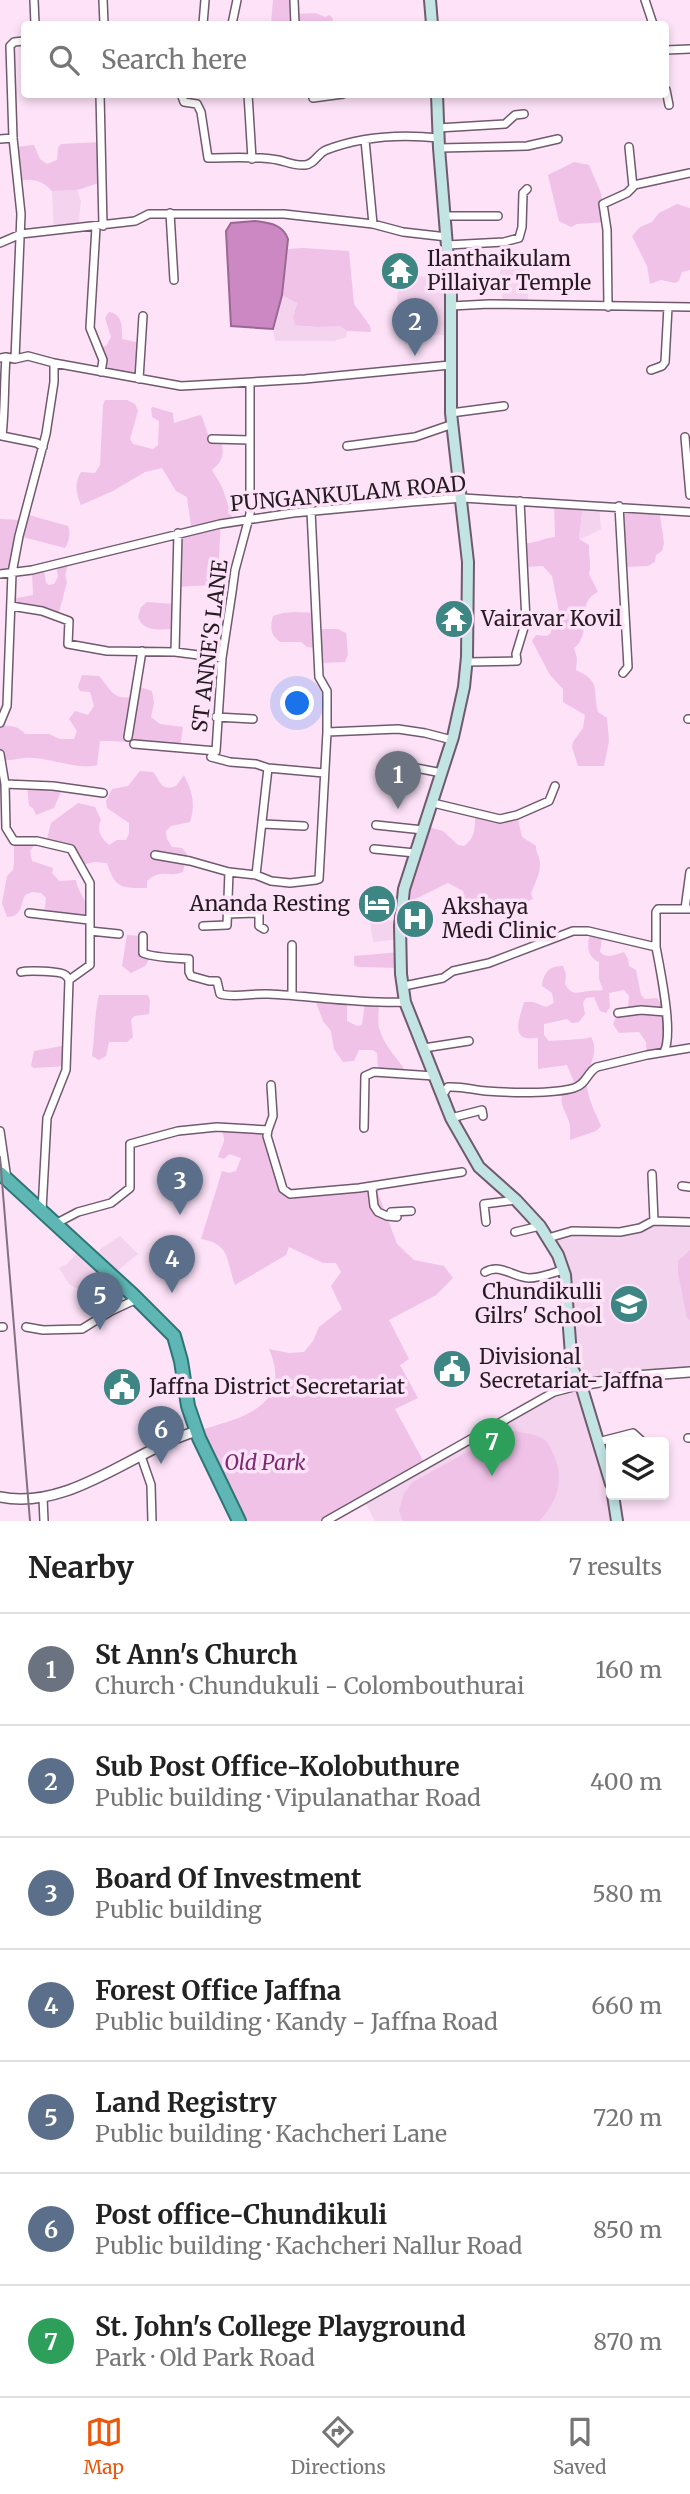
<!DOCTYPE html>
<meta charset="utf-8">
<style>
body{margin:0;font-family:Merriweather,serif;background:#f2f2f2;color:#222}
.controls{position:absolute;right:21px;bottom:21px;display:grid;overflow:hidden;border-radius:7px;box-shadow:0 4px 10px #0003}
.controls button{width:63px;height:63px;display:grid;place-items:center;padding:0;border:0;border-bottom:2px solid #e0e0e0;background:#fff;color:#222;font:35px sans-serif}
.you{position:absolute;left:298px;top:704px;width:24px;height:24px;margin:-18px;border:5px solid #fff;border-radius:50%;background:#1a73e8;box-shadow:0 0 0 10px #1a73e833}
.badge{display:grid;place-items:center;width:46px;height:46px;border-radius:50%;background:#ea580c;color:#fff;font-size:23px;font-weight:700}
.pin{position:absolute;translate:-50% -58px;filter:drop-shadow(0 2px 4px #0008)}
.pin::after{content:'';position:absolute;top:37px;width:24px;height:21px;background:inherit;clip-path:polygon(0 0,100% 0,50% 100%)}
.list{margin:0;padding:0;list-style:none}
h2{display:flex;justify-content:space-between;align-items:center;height:91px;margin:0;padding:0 28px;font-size:30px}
h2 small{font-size:23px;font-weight:400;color:#767676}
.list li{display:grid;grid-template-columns:46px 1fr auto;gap:21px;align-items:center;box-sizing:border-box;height:112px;padding:0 28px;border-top:2px solid #e0e0e0}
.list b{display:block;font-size:26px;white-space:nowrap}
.list p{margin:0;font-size:23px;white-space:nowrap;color:#767676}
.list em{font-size:23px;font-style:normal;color:#767676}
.icon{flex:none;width:38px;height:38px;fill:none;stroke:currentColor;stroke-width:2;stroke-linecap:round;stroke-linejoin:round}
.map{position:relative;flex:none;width:690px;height:1521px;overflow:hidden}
.search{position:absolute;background:#fff;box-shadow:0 4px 10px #0003;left:21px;right:21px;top:21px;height:77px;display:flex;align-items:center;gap:18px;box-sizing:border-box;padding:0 24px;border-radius:7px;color:#767676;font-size:26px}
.sheet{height:875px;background:#fff}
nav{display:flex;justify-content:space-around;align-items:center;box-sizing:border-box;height:98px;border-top:2px solid #e0e0e0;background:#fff;font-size:19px;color:#767676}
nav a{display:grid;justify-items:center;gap:4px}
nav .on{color:#ea580c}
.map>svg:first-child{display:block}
.built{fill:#f3d3ed}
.green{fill:#f0c2e8}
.water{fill:#cc88c2;stroke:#9a6892;stroke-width:2}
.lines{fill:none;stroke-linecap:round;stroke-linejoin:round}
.minor-casing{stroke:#705a6d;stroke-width:10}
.tertiary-casing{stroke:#705a6d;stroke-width:12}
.secondary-casing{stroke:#705a6d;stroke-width:14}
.trunk-casing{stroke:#2f7576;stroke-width:16}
.minor{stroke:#fff;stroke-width:7}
.tertiary{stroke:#fff;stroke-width:9}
.secondary{stroke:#c2e4e3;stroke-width:10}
.trunk{stroke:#5eb7b4;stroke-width:12}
.rail{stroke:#82717f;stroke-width:2}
.labels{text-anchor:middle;stroke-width:7;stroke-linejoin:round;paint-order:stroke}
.poi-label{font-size:21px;fill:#251c23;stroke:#fde2f8;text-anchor:start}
.street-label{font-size:21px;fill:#251c23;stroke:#fde2f8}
.park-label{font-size:21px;font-style:italic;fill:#7b2a72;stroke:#fde2f8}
</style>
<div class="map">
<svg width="690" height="1521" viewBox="0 0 690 1521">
<rect width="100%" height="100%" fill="#fde2f8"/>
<path class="built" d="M77,190L81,201L78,228L54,231L52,191Z
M516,261L525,272L529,305H503L500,271L507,263Z
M400,275L445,278L446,335H430L418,344H405L397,298Z
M282,295L297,302L293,317L309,327L340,326L347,331L346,337L334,341H275L273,329Z
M583,504L599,505L601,529L579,540Z
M401,920V939L373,942L370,921Z
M653,1221L690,1222V1374L581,1385L611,1484L617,1521H375L364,1500L554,1392L580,1385L572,1368L565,1275L548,1238L572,1231L620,1232Z
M120,1236L138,1254L117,1271L113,1277L116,1280L100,1295L94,1287L81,1291L69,1284L59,1268L67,1264L82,1248L93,1258L102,1248Z"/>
<path class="green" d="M273,0H294L295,14L316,13L325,17L329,15L332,17L334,24H271Z
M101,142L103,185L96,184L77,190L52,191C42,180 32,178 18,181L14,147L34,145L40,159L47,164L57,160L58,148L61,144Z
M574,162L589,165L601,193L606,222L577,224L571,227L559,221L548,175Z
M677,204L690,208V270L682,272L679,281L675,283L661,280L650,284L647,266L632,236L640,227L652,222L659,213Z
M303,248L349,251L354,304L370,326L371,332L347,331L340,326L317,327L295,325L293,317L297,303L282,295L288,249Z
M109,312C123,314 122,328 122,339L141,343L139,379L101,372L103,360L97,347L106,346L111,337L105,318Z
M105,400H127L135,404L138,411L130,439L133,444L153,449L158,445L159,421L152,417L151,408L153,407L173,413L174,423L200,415L202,417L211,443L221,439C224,454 224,460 212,470L222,487L233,520L221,522L218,569L211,585L176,587L177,529L191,526L187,497L176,491L162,468L145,472L113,491L81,505C76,493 74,484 81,472L95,473L100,465L103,405Z
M554,502L583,504L579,539L589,545C588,556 592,564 589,574L598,592C574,602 594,633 574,648L577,658L576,670C602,682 592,689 598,712L607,718L609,741L604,766H578L572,747L573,742L583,728L585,715L563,702V689L550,675L532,641L536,635L547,636L551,633L552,617L559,612L552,576L543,566L524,567L523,543C535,544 543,538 555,537Z
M619,506L659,509L664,543L662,551L656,555L655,562L648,566L624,567Z
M25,514L68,526C71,532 69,542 65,548L19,536L12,573L0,574V519L23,520Z
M69,560L65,576L67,582L58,616L11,606V595L17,598L33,595L32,570L43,566L46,582L48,585L54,584L58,577L56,564Z
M147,602L175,604V629C160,629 144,633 138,617L141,607Z
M294,612L316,613L317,629H338L346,633L348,654L345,662L319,663L318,648L307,647L301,642H280C270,634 270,628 273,616L283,613Z
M82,675L99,676C110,688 112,700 132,697L137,686L152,691L154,703L151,717L160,724L183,727L180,748C154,746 127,740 100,741L97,765C78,771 47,756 24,758C16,759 10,761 1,760L5,784L0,786V726C11,725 18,726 25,734H49L60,739H74L77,731L69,719L75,711L88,715L94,706L90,692L80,691L78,687Z
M140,771L153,772C161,781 160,792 176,786L184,775C192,791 196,804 190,822L171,826L166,831L167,839L172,847L182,848L187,854L183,872C169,878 161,868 147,881V888C122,888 115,889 107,863L94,862L82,865L71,849L46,843L51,823L78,803L95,807L101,820C96,830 101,838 109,845L117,840H126L129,834V823L107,808L106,801L112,789L128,786Z
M27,785L63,787L54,808L36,815L33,808L29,806Z
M475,813L500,819L517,815L522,837L536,846C536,854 540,857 540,864C540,876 534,884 531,894L533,899L498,914L487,906L467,910L463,891L448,883L411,901L402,909L425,826L443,831L458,845L464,846C476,838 475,826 475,813Z
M14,841H37L30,851L32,861L53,868L52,873L59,881L76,880C79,897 89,898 89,920L44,914L46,898L41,893L32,892L25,895C20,907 22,916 7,917L2,903L7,876L13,870L14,863Z
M591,932L602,938L600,952C608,960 615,954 624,952L628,959L629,966L636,970L641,995L645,999L657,998C670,1015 665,1031 664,1052L647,1055L646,1042L639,1032L619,1033L613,1024L618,1013L628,1009L629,996L624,990L609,993L610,1007L606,1013L600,1011L594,997L586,998L583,1003L585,1014L579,1022L572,1023L567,1019L544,1024V1035L549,1041C558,1040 584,1040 591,1037C601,1054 584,1071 587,1088C589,1101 596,1114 601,1126L596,1131L570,1140C570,1134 571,1127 569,1122C565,1109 557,1102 565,1089L576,1087L567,1065L538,1069V1038C534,1038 530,1039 526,1038C511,1035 522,1011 524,1002H533L546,1007L554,1003L552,993L542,986C543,974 549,965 563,966L566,974L565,984C573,998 578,991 591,991C595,990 599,991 603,990L599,979V962C587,957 586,944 591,932Z
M127,935L143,936V953L151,956L145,966L131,973L122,966Z
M401,952V968L358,967L354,965V956Z
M99,995H148L150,1001L149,1014L134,1016L131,1020L133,1037L127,1042H109L106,1056L99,1060L92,1056C95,1035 94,1015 99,995Z
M314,997L347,1000V1021L357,1026L362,1025L365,1002L379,1003C379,1012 377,1023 380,1031C385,1048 400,1060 408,1075L384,1073L378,1067L377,1053L373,1050H359L354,1061L343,1062L334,1049L331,1031L323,1021Z
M67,1045L66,1066L34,1068L31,1066L34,1051Z
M268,1130L286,1193L384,1184L378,1193L397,1244L414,1260L444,1266L453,1278L436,1295L389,1320L409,1359L400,1365L418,1398L395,1409L426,1466L326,1521H239L197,1431C240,1418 294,1408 269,1349L289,1353L304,1352L313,1341L319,1327L342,1309L331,1286L341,1272L336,1263H323L289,1247L286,1255L235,1285C226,1261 231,1244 201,1239L222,1171L229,1173L236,1171L241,1158L229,1154L224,1159L218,1157C221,1146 228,1141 221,1131Z
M690,1250V1320L687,1318L678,1273V1261Z
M515,1431C523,1433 534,1434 542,1438C547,1441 550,1446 552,1451C565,1476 559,1501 539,1521H403L399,1511L404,1493L413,1482L487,1441Z"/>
<path class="water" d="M255,221C269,223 283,224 288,239L282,295L273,329L231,326L226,231L231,223Z"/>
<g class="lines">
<g class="minor-casing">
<path id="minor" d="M34,0L35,24
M103,0L104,24
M294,0L295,24
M645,0L653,24
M203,24L205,0
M232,24L237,0
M666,50L690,49
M666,90L669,105
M100,94L103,226
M181,94L184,102L197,104L201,112L208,158C231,158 256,156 278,160C287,162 296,166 305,165C315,164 317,154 326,150C362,136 401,134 439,138
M248,94L252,159
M313,98L343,94
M438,128L505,124L515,115L524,114
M0,139L13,138
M365,140L373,224
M439,148L527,146L558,139
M634,185L690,173
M170,213L174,280
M445,216H498
M96,227L90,328L103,360L101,372
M0,243L21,234L135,221L149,214H284L373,224L403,232L447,237
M447,245L504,242L519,238L522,227L523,193L527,189
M451,306L489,304L690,307
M608,307L607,230L603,204L627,193L633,187L629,147
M6,357C4,384 5,409 2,436L37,443L43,447
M0,358L6,357L15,359L28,356L54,363L181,386L305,379L450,365
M15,359L21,214L13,138L10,46L14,42L24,41
M651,370L662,366L665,362L668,307
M139,379L143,316
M250,383V514L235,570L232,592L222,658L216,751L211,757L230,762L256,764L268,768L324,773
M451,413L504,406
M685,437L690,495
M212,439L250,440
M347,446L415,437L453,424
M619,506L628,667L623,673
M311,511L319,677L327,691V732
M0,574L32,570L220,524L293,513L411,502L463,498L690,512
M11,606L42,611L69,621L68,644L107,651L175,652L178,533
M175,652L222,658
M467,662L517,661L516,654L526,621L520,501
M216,717L253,719
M688,719H690
M0,723L7,706L12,573L19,536L46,434L54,382V363
M128,737L142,651
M134,744L216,751
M0,754L5,784L6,828L14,841H37L71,849L90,883V965L69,980L66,1070L47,1118L42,1210
M411,767L442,773
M5,784L53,786L103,793
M433,803L500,819L517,815L549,801L555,786
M263,824L304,826
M376,825L423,830
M374,849L415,853
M155,855L190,861L229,872L256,875L271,881L290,883L316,880L319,879L327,732L398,729L425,733L452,740
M256,875L268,768
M685,909L690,872
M29,913L89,920
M227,914L259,913V926L264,929
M203,926L227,925L229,872
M90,931L119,934
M143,936V953C155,958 176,958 189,959V972L191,976L209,981H217L220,994C236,998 252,993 268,994C314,996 360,1004 405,1002
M292,945V995
M656,947V912L658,909H690
M21,972C27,970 61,971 65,975C67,976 68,978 69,980
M404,986L443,978L453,971L489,963L573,931H588L656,947C660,969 674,1034 664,1052
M618,1013L641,1010L666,1012
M424,1048L469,1041
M442,1096L448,1087C461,1086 474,1090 486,1091C509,1093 553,1094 574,1088C587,1084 587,1072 597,1067L647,1055L690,1048
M451,1118L482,1110L483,1116
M364,1128L365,1076L374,1072L434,1076
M268,1130L273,1116L271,1085
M0,1131L7,1179
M652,1174L654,1221
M375,1186L372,1189L374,1206L378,1212L387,1216L397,1217
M682,1186L690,1187
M391,1212L411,1211
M486,1222L484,1204L516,1200
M55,1224L78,1212L111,1203L130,1188V1144L178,1131L217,1127L268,1130L267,1136L283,1189L290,1194L359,1188L462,1172
M515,1232L540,1226
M548,1238L572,1231L620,1232L640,1228L653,1221L690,1222
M485,1272C501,1263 512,1277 529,1278C541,1278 552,1273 563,1270
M0,1327H3
M26,1327L43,1330L82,1329L111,1311L137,1299
M688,1438H690
M598,1442L633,1433L643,1442
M141,1456L151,1485L152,1521
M43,1498L44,1521
M326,1521L554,1392L581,1385"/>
</g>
<g class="tertiary-casing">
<path id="tertiary" d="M581,1385L635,1376L690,1372
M0,1497C70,1511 133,1450 197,1431"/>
</g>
<g class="secondary-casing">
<path id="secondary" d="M430,0L432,24
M437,94L439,148L451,295V413L468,562L467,657L464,687L453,737L404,889L400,926L401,974L405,1002L451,1118L479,1167L516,1200L540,1226L558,1255L565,1275L572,1368L581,1385L611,1484
M613,1495L617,1521"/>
</g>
<g class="trunk-casing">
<path id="trunk" d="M0,1173L133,1295L174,1336L181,1361L188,1406L199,1438L239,1521"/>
</g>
<use href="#minor" class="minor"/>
<use href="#tertiary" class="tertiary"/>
<use href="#secondary" class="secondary"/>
<use href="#trunk" class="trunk"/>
<path class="rail" d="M0,1157L30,1521"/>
</g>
<defs>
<g id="temple-disc" transform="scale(2.0125)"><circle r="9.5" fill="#3e8684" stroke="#fde2f8"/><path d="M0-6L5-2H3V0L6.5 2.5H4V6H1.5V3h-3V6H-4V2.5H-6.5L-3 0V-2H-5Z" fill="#fff"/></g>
<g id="hotel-disc" transform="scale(2.0125)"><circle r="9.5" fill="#3e8684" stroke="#fde2f8"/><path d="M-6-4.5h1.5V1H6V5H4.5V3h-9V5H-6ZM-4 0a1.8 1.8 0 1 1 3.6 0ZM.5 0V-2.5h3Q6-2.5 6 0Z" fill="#fff"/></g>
<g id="hospital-disc" transform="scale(2.0125)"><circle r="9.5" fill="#3e8684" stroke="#fde2f8"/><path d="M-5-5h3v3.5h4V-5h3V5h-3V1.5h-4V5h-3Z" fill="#fff"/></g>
<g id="school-disc" transform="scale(2.0125)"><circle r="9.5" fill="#3e8684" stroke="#fde2f8"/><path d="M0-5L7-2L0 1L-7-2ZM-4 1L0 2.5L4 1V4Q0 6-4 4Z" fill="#fff"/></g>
<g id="civic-disc" transform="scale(2.0125)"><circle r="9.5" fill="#3e8684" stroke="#fde2f8"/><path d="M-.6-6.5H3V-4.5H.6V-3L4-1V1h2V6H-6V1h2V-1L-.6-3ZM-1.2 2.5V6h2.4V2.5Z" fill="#fff"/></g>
</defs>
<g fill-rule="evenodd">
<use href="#temple-disc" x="400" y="271"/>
<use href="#temple-disc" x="454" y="619"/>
<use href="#hotel-disc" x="377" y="904"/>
<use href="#hospital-disc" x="415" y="919"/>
<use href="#school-disc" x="629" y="1304"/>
<use href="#civic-disc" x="452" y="1369"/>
<use href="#civic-disc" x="122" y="1387"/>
</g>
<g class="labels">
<g class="poi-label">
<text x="427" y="266">Ilanthaikulam<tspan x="427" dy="24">Pillaiyar Temple</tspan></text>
<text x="481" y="626">Vairavar Kovil</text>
<text x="350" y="911" text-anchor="end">Ananda Resting</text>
<text x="442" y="914">Akshaya<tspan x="442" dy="24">Medi Clinic</tspan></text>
<text x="602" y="1299" text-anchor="end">Chundikulli<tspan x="602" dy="24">Gilrs' School</tspan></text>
<text x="479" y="1364">Divisional<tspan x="479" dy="24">Secretariat- Jaffna</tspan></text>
<text x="149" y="1394">Jaffna District Secretariat</text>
</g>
<g class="street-label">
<text transform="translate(348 494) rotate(-5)" y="7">PUNGANKULAM ROAD</text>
<text transform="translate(210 646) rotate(-83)" y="7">ST ANNE'S LANE</text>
</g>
<g class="park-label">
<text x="265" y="1470">Old Park</text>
</g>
</g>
</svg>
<div class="controls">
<button><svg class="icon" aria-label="layers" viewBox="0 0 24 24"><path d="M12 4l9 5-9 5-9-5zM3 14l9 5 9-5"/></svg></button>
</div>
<div class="you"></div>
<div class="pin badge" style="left:398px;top:809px;background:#6b7280">1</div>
<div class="pin badge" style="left:415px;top:356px;background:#5c6f8a">2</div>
<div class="pin badge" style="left:180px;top:1215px;background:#5c6f8a">3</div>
<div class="pin badge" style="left:172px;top:1293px;background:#5c6f8a">4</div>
<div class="pin badge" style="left:100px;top:1330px;background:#5c6f8a">5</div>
<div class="pin badge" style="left:161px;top:1464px;background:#5c6f8a">6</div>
<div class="pin badge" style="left:492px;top:1476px;background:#2e9e5b">7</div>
<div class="search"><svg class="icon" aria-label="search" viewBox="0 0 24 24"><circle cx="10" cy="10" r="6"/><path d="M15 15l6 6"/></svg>Search here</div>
</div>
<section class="sheet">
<h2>Nearby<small>7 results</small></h2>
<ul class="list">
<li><span class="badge" style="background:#6b7280">1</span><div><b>St Ann's Church</b><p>Church · Chundukuli - Colombouthurai</p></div><em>160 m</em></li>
<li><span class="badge" style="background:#5c6f8a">2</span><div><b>Sub Post Office-Kolobuthure</b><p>Public building · Vipulanathar Road</p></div><em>400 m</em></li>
<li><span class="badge" style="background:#5c6f8a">3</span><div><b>Board Of Investment</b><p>Public building</p></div><em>580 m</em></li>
<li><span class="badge" style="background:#5c6f8a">4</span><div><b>Forest Office Jaffna</b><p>Public building · Kandy - Jaffna Road</p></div><em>660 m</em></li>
<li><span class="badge" style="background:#5c6f8a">5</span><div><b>Land Registry</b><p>Public building · Kachcheri Lane</p></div><em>720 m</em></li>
<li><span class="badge" style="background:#5c6f8a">6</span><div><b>Post office-Chundikuli</b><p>Public building · Kachcheri Nallur Road</p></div><em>850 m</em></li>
<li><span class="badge" style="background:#2e9e5b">7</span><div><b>St. John's College Playground</b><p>Park · Old Park Road</p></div><em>870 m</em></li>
</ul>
</section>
<nav>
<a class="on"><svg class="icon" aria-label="map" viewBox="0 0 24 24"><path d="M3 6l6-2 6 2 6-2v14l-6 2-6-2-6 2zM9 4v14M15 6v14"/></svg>Map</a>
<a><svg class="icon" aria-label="directions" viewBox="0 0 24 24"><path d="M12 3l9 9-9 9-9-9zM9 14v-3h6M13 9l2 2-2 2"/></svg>Directions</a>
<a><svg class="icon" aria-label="saved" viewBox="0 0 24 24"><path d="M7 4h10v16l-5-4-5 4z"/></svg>Saved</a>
</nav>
